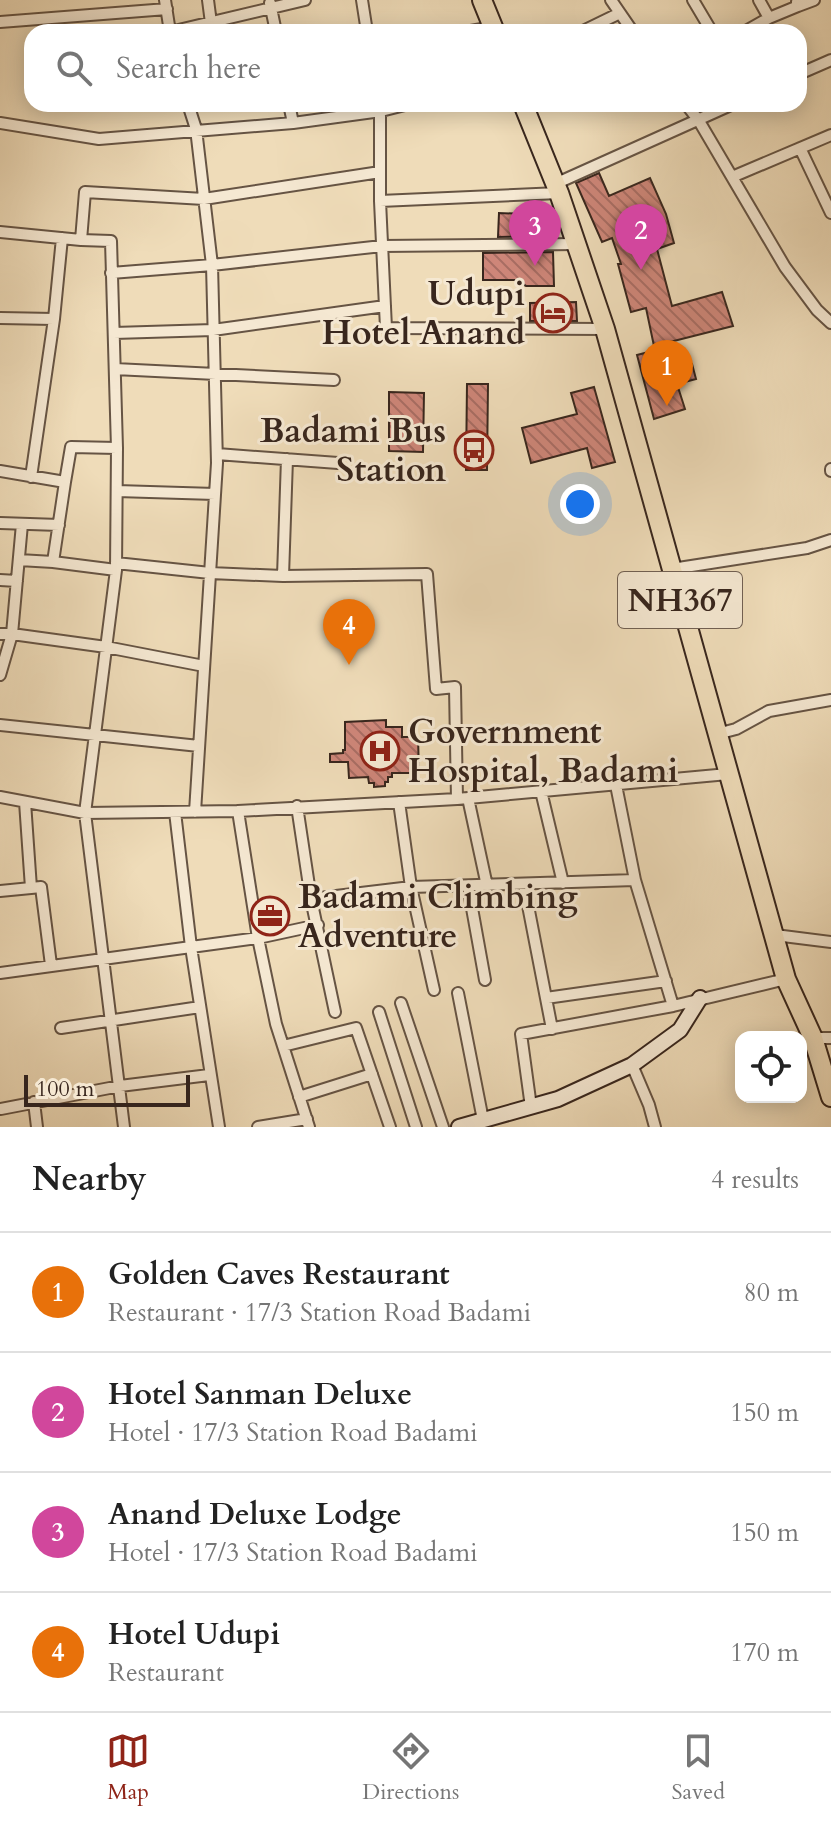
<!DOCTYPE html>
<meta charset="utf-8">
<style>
body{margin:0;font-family:Cardo,serif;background:#f2f2f2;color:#222}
.controls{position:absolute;right:24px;bottom:24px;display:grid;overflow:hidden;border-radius:16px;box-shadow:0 4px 20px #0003}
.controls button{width:72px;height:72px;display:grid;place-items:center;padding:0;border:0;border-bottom:2px solid #e0e0e0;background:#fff;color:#222;font:40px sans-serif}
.scale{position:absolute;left:24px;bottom:20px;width:166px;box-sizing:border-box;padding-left:8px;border:4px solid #38261d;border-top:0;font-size:22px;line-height:28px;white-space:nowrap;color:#38261d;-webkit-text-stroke:6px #f5e8d2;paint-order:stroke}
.you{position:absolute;left:580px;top:504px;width:28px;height:28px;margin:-20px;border:6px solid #fff;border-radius:50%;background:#1a73e8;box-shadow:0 0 0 12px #1a73e833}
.badge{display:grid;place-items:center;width:52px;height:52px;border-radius:50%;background:#8f2418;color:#fff;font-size:26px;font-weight:700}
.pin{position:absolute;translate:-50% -66px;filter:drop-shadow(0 2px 4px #0008)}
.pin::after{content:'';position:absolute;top:42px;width:28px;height:24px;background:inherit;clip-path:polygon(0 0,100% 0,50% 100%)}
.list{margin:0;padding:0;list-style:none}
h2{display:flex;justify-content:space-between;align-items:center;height:104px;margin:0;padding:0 32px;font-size:34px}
h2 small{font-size:26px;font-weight:400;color:#767676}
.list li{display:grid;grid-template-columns:52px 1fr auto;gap:24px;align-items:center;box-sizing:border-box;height:120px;padding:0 32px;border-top:2px solid #e0e0e0}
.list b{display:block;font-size:30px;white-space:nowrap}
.list p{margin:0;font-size:26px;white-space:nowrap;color:#767676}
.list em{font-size:26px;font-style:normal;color:#767676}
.icon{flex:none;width:44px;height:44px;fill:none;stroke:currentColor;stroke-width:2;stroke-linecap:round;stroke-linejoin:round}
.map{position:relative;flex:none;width:831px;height:1127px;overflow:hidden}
.search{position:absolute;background:#fff;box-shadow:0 4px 20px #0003;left:24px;right:24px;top:24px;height:88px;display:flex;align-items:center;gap:20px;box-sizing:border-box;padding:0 28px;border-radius:24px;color:#767676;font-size:30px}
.sheet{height:584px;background:#fff}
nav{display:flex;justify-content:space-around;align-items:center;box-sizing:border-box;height:112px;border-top:2px solid #e0e0e0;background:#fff;font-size:22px;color:#767676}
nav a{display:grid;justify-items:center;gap:4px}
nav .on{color:#8f2418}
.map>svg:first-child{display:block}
.building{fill:url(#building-back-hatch);stroke:#38261d;stroke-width:2}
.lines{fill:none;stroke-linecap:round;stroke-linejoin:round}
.street-casing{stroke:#665444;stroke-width:14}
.secondary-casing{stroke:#38261d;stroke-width:18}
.highway-casing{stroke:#38261d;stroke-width:22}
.street{stroke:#f5e8d2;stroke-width:10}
.secondary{stroke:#f5e8d2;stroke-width:14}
.highway{stroke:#efdcb9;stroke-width:18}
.labels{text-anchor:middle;stroke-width:6;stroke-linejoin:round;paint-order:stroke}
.shield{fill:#f5e8d2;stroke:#716053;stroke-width:2}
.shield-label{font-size:32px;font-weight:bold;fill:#38261d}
.poi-label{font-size:34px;font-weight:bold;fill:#38261d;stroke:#f5e8d2;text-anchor:end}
</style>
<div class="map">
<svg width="831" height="1127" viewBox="0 0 831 1127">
<defs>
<pattern id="building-back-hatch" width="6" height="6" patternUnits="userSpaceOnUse" patternTransform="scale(2)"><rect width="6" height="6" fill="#ce8679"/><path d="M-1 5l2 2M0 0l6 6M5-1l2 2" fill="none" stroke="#a86d63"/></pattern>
</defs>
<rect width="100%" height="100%" fill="#efdcb9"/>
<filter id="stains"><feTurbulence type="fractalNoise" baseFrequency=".0025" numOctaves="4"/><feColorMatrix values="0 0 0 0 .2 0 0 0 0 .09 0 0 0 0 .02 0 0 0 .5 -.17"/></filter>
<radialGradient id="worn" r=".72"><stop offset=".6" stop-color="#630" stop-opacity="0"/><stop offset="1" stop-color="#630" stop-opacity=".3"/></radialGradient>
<path class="building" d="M599,173L609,196L650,178L666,214L674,243L657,249L672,306L722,292L733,326L654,346L646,308L631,312L618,264H621L612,238L602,242L576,183Z
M528,206H542L549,236L498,237L499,213L528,214Z
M553,252L554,286H526L515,280H483V253Z
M576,302L577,321H530V303Z
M660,349L666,371L692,364L696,379L677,384L685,409L654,419L637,355Z
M467,384H488L487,470H466Z
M594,387L615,462L592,468L587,448L531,463L522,428L577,414L571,393Z
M389,392L424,393L423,452L389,451Z
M386,720V727H402V737H418L419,773H392V777H388V782H385V786L374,787V783H369L368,777L349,778L348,762H330V754L343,753V750H345V722Z"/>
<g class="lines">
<g class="street-casing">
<path id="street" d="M165,0L170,32
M208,0L211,23
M362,0L367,32
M611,0L633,32
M693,0L712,32
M759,0L769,18
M797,2L798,6L814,0
M270,3L276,32
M0,22L167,9
M170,32L305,0
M465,32L493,27
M581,32L620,13
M744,32L769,18L798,6
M799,74L831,60
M188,104L196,129L212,265L217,463L195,812
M289,104L293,123
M686,104L699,121L785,267L817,310L831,323
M380,108V201
M0,123L99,139L293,123L381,111L409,104
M800,148L831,213
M732,177L831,135
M555,184L733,104
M559,193L380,201L386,328L605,329
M0,232L81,240
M111,273L212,265L382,246L577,244
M0,318L54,319L62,238
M114,333L213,330L385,306
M115,369L334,380
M217,454L338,463
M831,469V471
M0,471L65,482L53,562L116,570
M31,477L54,319
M65,482L71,447L117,448
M117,491L215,494
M0,523L59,525
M19,560L53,562
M116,563L210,573L283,576L287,459
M672,569L807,548L831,540
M283,576L427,574L436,689L455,687L457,799
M0,580L17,581
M0,634H12L22,524
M0,675L12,634L106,647L204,666
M0,725L199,746
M717,734L736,729L769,711L831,700
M616,785L635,880L673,1006L786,979
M541,791L563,883
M0,797L85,813L238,811L457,799L728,774
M468,798L487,886
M399,802L411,887L434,990
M297,806L311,899L335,1012
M238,811L258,938L276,1024L309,1127
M524,885L552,1029
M468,886L485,980
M31,888L41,887L51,965
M0,891L31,888L25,802
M311,899L411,887L635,880
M775,935L831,942
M0,973L191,947L175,812
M458,993L483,1120
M546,998L666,981
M401,1003L443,1127
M379,1012L416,1127
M61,1028L200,1007
M813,1038H831
M283,1046L356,1028L390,1127
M632,1065L649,1105L655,1127
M299,1097L372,1074
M34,1102L37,1127
M531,1107L521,1034L673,1006
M1,1109L120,1086L209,1075
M124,1127L85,813L116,570L117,448L111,241L81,240L85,192L204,199L380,172
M219,1127L191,947L258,938L318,925
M258,1127L307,1119"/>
</g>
<g class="secondary-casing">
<path id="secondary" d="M459,1127L558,1099L632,1065L680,1030L700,998"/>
</g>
<g class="highway-casing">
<path id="highway" d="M482,0L495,32
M523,104L559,193L605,329L786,979L813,1038L831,1097"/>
</g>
<use href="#street" class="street"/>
<use href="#secondary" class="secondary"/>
<use href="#highway" class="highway"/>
</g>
<defs>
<g id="hotel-ring" transform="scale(2)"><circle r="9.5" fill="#f5e8d2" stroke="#8f2418" stroke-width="1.5"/><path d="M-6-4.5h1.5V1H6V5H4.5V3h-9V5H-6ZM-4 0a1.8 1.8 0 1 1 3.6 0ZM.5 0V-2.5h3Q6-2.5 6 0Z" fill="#8f2418"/></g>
<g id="bus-ring" transform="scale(2)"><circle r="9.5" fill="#f5e8d2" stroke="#8f2418" stroke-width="1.5"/><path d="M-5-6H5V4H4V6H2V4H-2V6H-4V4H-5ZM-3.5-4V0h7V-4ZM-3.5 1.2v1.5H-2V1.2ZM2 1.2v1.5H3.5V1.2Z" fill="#8f2418"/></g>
<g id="hospital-ring" transform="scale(2)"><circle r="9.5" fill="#f5e8d2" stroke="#8f2418" stroke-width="1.5"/><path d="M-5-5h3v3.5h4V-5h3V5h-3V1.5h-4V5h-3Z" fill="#8f2418"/></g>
<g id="office-ring" transform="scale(2)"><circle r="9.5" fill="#f5e8d2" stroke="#8f2418" stroke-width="1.5"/><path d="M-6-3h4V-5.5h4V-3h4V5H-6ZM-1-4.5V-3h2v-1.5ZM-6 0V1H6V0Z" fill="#8f2418"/></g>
</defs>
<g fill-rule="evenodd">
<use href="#hotel-ring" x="553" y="313"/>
<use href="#bus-ring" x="474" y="450"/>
<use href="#hospital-ring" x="380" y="751"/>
<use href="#office-ring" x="270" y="916"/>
</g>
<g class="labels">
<rect class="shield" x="618" y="572" width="124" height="56" rx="6"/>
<g class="shield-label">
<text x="680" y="611">NH367</text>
</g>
<g class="poi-label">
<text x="525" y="305">Udupi<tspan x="525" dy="39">Hotel Anand</tspan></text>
<text x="446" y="442">Badami Bus<tspan x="446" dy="39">Station</tspan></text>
<text x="408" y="743" text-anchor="start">Government<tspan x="408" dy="39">Hospital, Badami</tspan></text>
<text x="298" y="908" text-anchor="start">Badami Climbing<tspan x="298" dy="39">Adventure</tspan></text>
</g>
</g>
<rect width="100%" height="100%" filter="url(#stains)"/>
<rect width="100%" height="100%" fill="url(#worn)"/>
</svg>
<div class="controls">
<button><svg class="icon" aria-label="locate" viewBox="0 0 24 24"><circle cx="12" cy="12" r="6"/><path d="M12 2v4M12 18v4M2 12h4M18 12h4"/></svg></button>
</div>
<div class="scale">100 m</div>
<div class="you"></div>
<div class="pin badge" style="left:667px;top:406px;background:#e8710a">1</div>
<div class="pin badge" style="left:641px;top:270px;background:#d1479c">2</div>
<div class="pin badge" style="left:535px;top:266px;background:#d1479c">3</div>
<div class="pin badge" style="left:349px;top:665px;background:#e8710a">4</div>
<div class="search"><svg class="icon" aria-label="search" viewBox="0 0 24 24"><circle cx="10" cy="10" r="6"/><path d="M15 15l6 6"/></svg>Search here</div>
</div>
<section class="sheet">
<h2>Nearby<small>4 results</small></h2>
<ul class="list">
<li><span class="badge" style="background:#e8710a">1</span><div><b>Golden Caves Restaurant</b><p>Restaurant · 17/3 Station Road Badami</p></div><em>80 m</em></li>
<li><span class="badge" style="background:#d1479c">2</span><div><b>Hotel Sanman Deluxe</b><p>Hotel · 17/3 Station Road Badami</p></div><em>150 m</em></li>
<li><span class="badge" style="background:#d1479c">3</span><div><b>Anand Deluxe Lodge</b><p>Hotel · 17/3 Station Road Badami</p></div><em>150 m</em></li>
<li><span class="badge" style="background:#e8710a">4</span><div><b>Hotel Udupi</b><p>Restaurant</p></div><em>170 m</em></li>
</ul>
</section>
<nav>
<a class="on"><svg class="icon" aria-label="map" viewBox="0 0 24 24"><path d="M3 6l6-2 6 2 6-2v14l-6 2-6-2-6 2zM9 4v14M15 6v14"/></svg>Map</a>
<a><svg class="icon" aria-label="directions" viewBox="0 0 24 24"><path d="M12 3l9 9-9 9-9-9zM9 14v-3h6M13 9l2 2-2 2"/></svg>Directions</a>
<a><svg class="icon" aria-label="saved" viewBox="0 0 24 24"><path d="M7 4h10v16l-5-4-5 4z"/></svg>Saved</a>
</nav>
